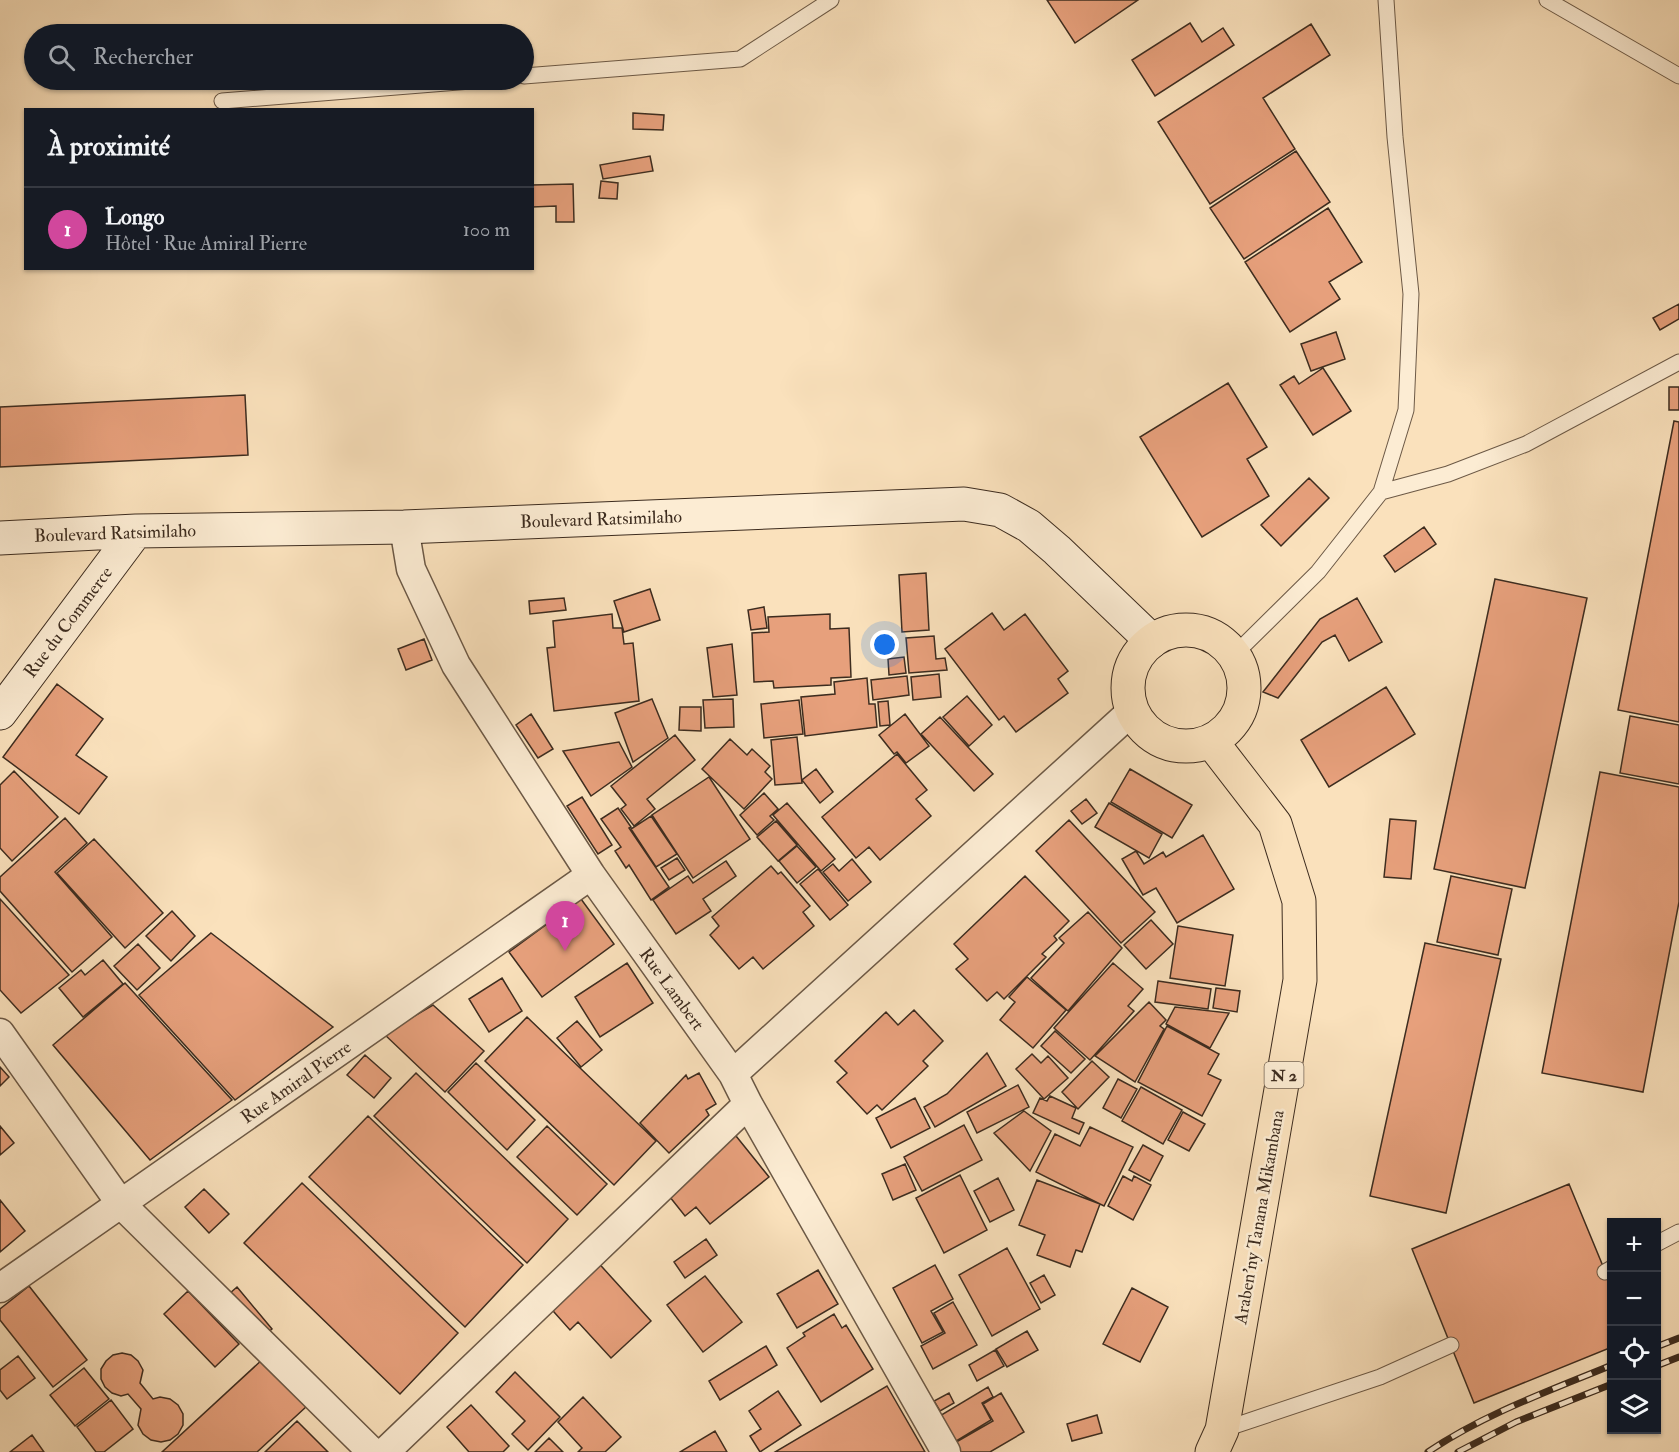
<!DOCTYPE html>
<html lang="fr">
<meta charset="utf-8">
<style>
body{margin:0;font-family:"IM FELL Double Pica",serif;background:#20242c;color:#f1f3f6}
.controls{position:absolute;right:18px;bottom:18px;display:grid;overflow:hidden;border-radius:0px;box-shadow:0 2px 4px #0004}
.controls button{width:54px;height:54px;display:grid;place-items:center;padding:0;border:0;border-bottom:2px solid #363941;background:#171b24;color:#f1f3f6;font:30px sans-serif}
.you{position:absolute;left:885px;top:645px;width:21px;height:21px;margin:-15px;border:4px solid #fff;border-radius:50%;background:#1a73e8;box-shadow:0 0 0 9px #1a73e833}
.badge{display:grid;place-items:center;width:39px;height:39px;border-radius:50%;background:#c59692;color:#fff;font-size:20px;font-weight:700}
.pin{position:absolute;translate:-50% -50px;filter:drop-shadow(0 2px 3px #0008)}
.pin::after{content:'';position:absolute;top:32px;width:21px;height:18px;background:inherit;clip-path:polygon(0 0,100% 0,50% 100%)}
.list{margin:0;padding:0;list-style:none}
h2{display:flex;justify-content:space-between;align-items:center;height:78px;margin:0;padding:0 24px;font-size:26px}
h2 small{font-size:20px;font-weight:400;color:#9ea1a6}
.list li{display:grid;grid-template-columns:39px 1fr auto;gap:18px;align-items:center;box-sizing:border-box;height:84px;padding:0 24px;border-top:2px solid #363941}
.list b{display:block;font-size:22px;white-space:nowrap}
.list p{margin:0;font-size:20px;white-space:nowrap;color:#9ea1a6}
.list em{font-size:20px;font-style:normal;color:#9ea1a6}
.icon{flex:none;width:33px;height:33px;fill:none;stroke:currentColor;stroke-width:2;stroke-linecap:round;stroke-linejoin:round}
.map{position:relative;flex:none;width:1679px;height:1452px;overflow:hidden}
.search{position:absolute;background:#171b24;box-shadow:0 2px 4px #0004;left:24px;top:24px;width:510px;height:66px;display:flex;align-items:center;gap:15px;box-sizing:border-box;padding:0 21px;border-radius:33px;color:#9ea1a6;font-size:22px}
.panel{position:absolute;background:#171b24;box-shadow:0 2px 4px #0004;left:24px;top:108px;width:510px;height:162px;border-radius:0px}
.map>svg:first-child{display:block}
.building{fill:#e7a07c;stroke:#3d2c1f;stroke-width:1.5}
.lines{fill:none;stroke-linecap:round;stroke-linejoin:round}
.lane-casing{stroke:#6c5946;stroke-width:17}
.street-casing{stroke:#6c5946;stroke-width:31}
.secondary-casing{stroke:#3d2c1f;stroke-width:35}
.primary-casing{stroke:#3d2c1f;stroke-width:35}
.lane{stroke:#fcecd3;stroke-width:15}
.street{stroke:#fcecd3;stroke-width:28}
.secondary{stroke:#fcecd3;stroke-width:33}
.primary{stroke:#fae1bc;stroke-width:33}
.rail-casing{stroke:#3d2c1f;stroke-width:7}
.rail{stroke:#fcecd3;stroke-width:4.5;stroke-dasharray:14;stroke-linecap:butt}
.labels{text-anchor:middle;stroke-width:5;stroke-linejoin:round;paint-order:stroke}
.shield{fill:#fcecd3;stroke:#766655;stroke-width:1.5}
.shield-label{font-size:16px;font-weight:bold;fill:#3d2c1f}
.street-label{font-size:18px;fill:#3d2c1f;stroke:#fcecd3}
</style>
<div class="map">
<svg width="1679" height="1452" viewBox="0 0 1679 1452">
<rect width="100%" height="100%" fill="#fae1bc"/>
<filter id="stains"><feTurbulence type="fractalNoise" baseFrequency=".00333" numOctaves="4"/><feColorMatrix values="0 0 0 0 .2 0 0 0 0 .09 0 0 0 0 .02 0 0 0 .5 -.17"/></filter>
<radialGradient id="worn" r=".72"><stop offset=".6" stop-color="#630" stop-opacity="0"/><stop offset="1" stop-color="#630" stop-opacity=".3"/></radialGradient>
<path class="building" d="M1047,0H1138L1075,43Z
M1190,23L1202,42L1223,28L1234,45L1155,96L1132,60Z
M1311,24L1330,55L1263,98L1295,149L1210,204L1158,122Z
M633,113L664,115L663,130L633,129Z
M1296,151L1330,202L1244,259L1210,208Z
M650,156L653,171L603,179L600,165Z
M601,181L618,183L617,199L599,198Z
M573,184L574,222H556V206L532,207V185Z
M1328,208L1362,262L1329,282L1340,299L1290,332L1245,262Z
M1679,304V319L1660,330L1653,318Z
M1336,332L1345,359L1311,371L1301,344Z
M1323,368L1351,411L1313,435L1280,385L1294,376L1299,384Z
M1228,383L1267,447L1247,459L1269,496L1202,537L1140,437Z
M1669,387H1679V410H1669Z
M245,395L248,455L0,467V407Z
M1674,421L1679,422V722L1618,710Z
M1309,478L1329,498L1281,546L1261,525Z
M1424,527L1436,544L1395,572L1384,556Z
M926,573L929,630L902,632L899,575Z
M1495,579L1587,598L1525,888L1434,869Z
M650,589L660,620L624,632L614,601Z
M564,598L566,610L530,614L529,601Z
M1357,598L1382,642L1349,661L1335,635L1322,642L1278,698L1263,692L1320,619Z
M764,607L767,628L751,630L748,610Z
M992,613L1004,630L1025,614L1068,671L1058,679L1068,693L1016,732L1004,716L999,720L945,649Z
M612,614L613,628H622L624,644L633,643L639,701L554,711L547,648L555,647L553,621Z
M830,614V629L849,628L851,677L831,678V685L774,688L773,681L754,682L752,633L769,632L768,617Z
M934,636L936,659L945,658L947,670L909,673L906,638Z
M424,639L432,660L406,670L398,649Z
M732,644L737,695L713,697L707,648Z
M904,657L906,673L889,675L888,659Z
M939,674L941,697L913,700L911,677Z
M907,676L909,695L873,700L871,680Z
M867,678L869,704H875L877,727L805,736L801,697L835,694L834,682Z
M57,684L103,719L76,755L107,777L79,814L3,757Z
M1386,687L1415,734L1329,787L1301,740Z
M967,696L992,725L969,746L943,717Z
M652,699L668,738L633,762L615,713Z
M733,699L734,727L705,728L703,700Z
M799,700L803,734L764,738L761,704Z
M888,701L890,725L880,726L878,702Z
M680,707H701V731L679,730Z
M531,714L553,749L538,758L516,725Z
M905,714L929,746L906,763L897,752L894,754L879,735Z
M1630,716L1679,725V784L1620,773Z
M940,717L993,774L974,791L921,734Z
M675,735L695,760L647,799L655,809L634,826L621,809L626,805L611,786Z
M797,737L802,783L775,785L771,740Z
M730,739L747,755L752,749L770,766L765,772L772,779L744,809L702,769Z
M619,742L632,767L591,796L563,751Z
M897,754L927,790L916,799L931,816L880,860L869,847L856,858L822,817Z
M816,769L833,792L820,803L802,780Z
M1130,769L1192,805L1172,838L1111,802Z
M14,771L58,817L12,861L0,848V785Z
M1600,772L1679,787V902L1643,1092L1542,1073Z
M709,777L750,839L693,878L652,815Z
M764,793L778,809L770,816L774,820L757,835L740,815Z
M582,797L612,845L598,854L567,806Z
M1086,799L1097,813L1082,824L1071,811Z
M787,803L835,859L821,871L773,815Z
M1109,803L1162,834L1149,858L1095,827Z
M618,808L631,827L629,828L669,887L651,900L629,865L626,868L615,851L621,847L601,819Z
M651,816L677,854L656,867L631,829Z
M65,818L87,843L55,872L112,937L72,972L0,891V877Z
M1390,819L1416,821L1411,879L1384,877Z
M1069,820L1155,912L1121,943L1036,851Z
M776,821L797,845L778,861L757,837Z
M1203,835L1234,889L1177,923L1156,888L1143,895L1122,859L1136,851L1144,864L1163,852L1166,857Z
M94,839L163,913L125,948L57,873Z
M797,846L816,867L797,883L779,861Z
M677,858L685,870L669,880L661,868Z
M852,859L871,882L848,901L823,872L833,864L839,871Z
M726,861L736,876L703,899L711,911L676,934L653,900L688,876L693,883Z
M771,866L778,874L781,872L810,906L803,912L814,926L763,969L753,957L739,969L710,935L719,926L712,917Z
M818,869L848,905L830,920L800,884Z
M1025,876L1069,921L1054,936L1057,940L1042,954L1046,957L1004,999L997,992L987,1001L956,969L968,959L954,944Z
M1451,876L1512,889L1498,955L1437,942Z
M0,899L69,975L21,1013L0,990Z
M581,899L614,944L542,997L509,952Z
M172,911L195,936L171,961L146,936Z
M1088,912L1122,948L1068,1011L1031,978L1064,943L1059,938Z
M1151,920L1173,944L1146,969L1124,945Z
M1178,926L1233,935L1225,986L1170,978Z
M211,933L333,1027L235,1100L139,995Z
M1425,943L1501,959L1446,1213L1370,1196Z
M138,944L160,968L137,990L114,966Z
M103,960L123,984L83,1017L59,988L81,970L85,975Z
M627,963L653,1003L600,1037L575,997Z
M1113,963L1143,989L1128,1006L1134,1011L1090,1060L1054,1028Z
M1027,977L1066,1010L1033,1048L1000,1020L1015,1002L1009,997Z
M502,978L522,1011L489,1032L469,999Z
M1158,981L1211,989L1208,1009L1155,1002Z
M125,983L232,1100L150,1160L53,1045Z
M1216,988L1240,991L1237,1012L1213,1008Z
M1149,1002L1166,1020L1160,1026L1164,1029L1135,1082L1095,1056Z
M433,1005L484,1051L445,1092L384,1034Z
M1175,1007L1229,1013L1210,1048L1166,1024Z
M914,1010L943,1041L923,1061L928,1066L882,1110L877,1105L867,1114L837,1082L847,1073L835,1061L886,1012L898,1025Z
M527,1017L656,1141L614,1185L485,1061Z
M577,1021L602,1050L581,1067L557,1038Z
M1167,1026L1219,1054L1208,1074L1221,1080L1202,1116L1138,1082Z
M1055,1031L1085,1059L1071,1073L1041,1046Z
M987,1053L1006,1086L935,1127L924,1107L947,1094Z
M1032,1054L1041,1063L1048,1056L1068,1078L1044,1099L1016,1069Z
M365,1055L391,1078L374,1098L347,1075Z
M1092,1061L1109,1077L1078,1109L1062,1092Z
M476,1063L535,1120L507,1150L448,1092Z
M0,1067L9,1077L0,1086Z
M416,1073L568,1219L527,1263L374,1116Z
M699,1073L716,1104L706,1110L709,1115L669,1153L640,1123L686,1075L688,1079Z
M1118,1079L1137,1089L1121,1118L1103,1108Z
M1018,1085L1029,1107L977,1133L967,1112Z
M1141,1087L1182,1110L1163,1144L1122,1121Z
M1050,1096L1076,1108L1072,1118L1084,1123L1079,1134L1033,1113L1040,1098L1047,1101Z
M915,1098L930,1128L891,1148L876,1118Z
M1024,1111L1051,1131L1030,1171L994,1133Z
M1183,1112L1205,1124L1189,1151L1168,1140Z
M368,1116L523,1265L465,1327L309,1177Z
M964,1125L982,1160L922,1191L904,1157Z
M0,1126L14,1143L0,1155Z
M547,1126L607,1184L577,1215L517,1157Z
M1090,1127L1133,1147L1104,1206L1036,1172L1055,1134L1080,1146Z
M732,1131L769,1177L710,1224L696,1207L685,1216L662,1187Z
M1143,1145L1163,1156L1150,1181L1129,1170Z
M905,1164L916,1190L893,1200L882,1174Z
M960,1175L987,1230L944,1253L916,1198Z
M1123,1176L1132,1181L1134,1176L1151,1185L1133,1220L1108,1206Z
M998,1178L1014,1210L990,1222L974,1191Z
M1037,1180L1100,1204L1082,1252L1076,1250L1070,1267L1037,1255L1045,1235L1019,1225Z
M302,1183L458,1333L400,1394L244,1243Z
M1569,1184L1612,1288V1347L1474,1403L1412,1249Z
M204,1189L229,1214L209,1233L185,1207Z
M0,1200L25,1231L0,1252Z
M706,1239L717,1255L685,1278L674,1262Z
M1007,1248L1040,1309L992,1336L959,1275Z
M594,1258L651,1321L611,1358L578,1322L570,1330L546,1303Z
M935,1265L953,1299L931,1311L943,1332L922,1343L893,1288Z
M818,1270L838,1304L797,1328L777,1294Z
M1044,1275L1055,1295L1041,1303L1030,1283Z
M705,1276L742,1322L703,1352L667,1305Z
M29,1286L87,1360L53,1387L0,1320V1309Z
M237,1287L272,1329L264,1336L229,1294Z
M1132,1288L1168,1307L1140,1362L1103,1344Z
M188,1291L239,1344L215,1367L164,1314Z
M953,1302L977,1345L933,1369L921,1346L945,1333L934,1313Z
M834,1314L842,1328L846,1325L873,1369L821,1402L787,1348L805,1336L803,1333Z
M1027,1331L1038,1350L1007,1367L996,1349Z
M766,1346L777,1365L720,1400L709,1381Z
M995,1350L1004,1366L977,1381L969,1365Z
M122,1353L131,1355L138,1361L143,1370L140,1383L153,1399L160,1397L170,1399L178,1405L183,1414V1425L178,1434L170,1440L161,1442L151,1440L143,1434L138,1425L141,1409L128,1394L121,1396L112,1393L105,1387L101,1379V1369L106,1361L113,1355Z
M18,1356L35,1378L7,1399L0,1390V1370Z
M264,1358L307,1406L257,1452H162Z
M84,1368L109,1399L75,1426L50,1395Z
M515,1372L560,1417L528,1450L512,1434L525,1421L496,1392Z
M887,1386L925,1452H775Z
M988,1387L993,1397L982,1403L991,1420L953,1443L938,1417Z
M778,1391L801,1425L760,1452L750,1436L761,1429L749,1411Z
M949,1393L954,1403L940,1411L934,1401Z
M1001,1393L1024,1432L990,1452H955L951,1445L993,1421L983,1404Z
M583,1397L621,1437L605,1452H578L582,1448L558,1422Z
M111,1400L133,1429L104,1452H96L77,1427Z
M471,1405L509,1446L503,1452H469L447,1427Z
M1097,1415L1102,1433L1072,1441L1067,1424Z
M297,1421L328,1452H265Z
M715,1431L727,1452H680Z
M32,1435L44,1452H10Z
M549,1438L563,1452H535Z"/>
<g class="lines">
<g class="lane-casing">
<path id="lane" d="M1547,0L1679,76
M524,76L740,59L831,0
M222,101L483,80
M1381,492L1448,474L1526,444L1679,362
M1234,655L1318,572L1381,492L1406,410L1411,294L1395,137L1386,0
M1656,1244L1679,1232
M1605,1272L1612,1268
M1222,1430L1380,1377L1451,1345"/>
</g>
<g class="street-casing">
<path id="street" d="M404,527L411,569L456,665L591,875L733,1074L748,1104L946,1452
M0,1033L121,1204L372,1452
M733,1074L1132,711
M0,1288L591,875
M385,1452L748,1104"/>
</g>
<g class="secondary-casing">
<path id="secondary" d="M0,538L136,531L404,527L964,504L1000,510L1029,526L1057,550L1152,641
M0,713L136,531"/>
</g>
<g class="primary-casing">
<path id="primary" d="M1128 688a58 58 0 1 1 116 0a58 58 0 1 1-116 0Z
M1211,741L1275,824L1299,901L1300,980L1222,1430L1212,1452"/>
</g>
<use href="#lane" class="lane"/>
<use href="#street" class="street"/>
<use href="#secondary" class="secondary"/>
<use href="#primary" class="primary"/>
<g class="rail-casing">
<path id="rail" d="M1656,1347L1679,1338
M1656,1366L1679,1357
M1428,1452C1484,1414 1549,1391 1612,1365
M1458,1452L1516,1422L1612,1384"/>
</g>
<use href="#rail" class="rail"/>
</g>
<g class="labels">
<rect class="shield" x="1264.5" y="1062" width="39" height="26" rx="4.5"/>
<g class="shield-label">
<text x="1284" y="1081">N 2</text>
</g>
<g class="street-label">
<text transform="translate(601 519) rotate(-2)" y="6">Boulevard Ratsimilaho</text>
<text transform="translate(115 533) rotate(-2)" y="6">Boulevard Ratsimilaho</text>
<text transform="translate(68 622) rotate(-53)" y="6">Rue du Commerce</text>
<text transform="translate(672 989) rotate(54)" y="6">Rue Lambert</text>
<text transform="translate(296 1082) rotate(-35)" y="6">Rue Amiral Pierre</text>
<text transform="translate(1259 1217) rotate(-80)" y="6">Araben'ny Tanana Mikambana</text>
</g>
</g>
<rect width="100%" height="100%" filter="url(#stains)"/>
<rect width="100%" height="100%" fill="url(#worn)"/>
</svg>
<div class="controls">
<button>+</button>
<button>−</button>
<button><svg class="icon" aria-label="locate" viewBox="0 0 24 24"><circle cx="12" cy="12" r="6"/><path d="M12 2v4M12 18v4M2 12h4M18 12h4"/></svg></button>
<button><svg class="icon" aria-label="layers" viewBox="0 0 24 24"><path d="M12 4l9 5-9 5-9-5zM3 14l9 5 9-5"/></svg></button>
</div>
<div class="you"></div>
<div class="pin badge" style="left:565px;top:951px;background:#d1479c">1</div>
<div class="search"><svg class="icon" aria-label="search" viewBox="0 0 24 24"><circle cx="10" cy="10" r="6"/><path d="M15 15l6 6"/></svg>Rechercher</div>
<section class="panel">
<h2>À proximité<small></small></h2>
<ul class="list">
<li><span class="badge" style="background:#d1479c">1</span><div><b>Longo</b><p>Hôtel · Rue Amiral Pierre</p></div><em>100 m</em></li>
</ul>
</section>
</div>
